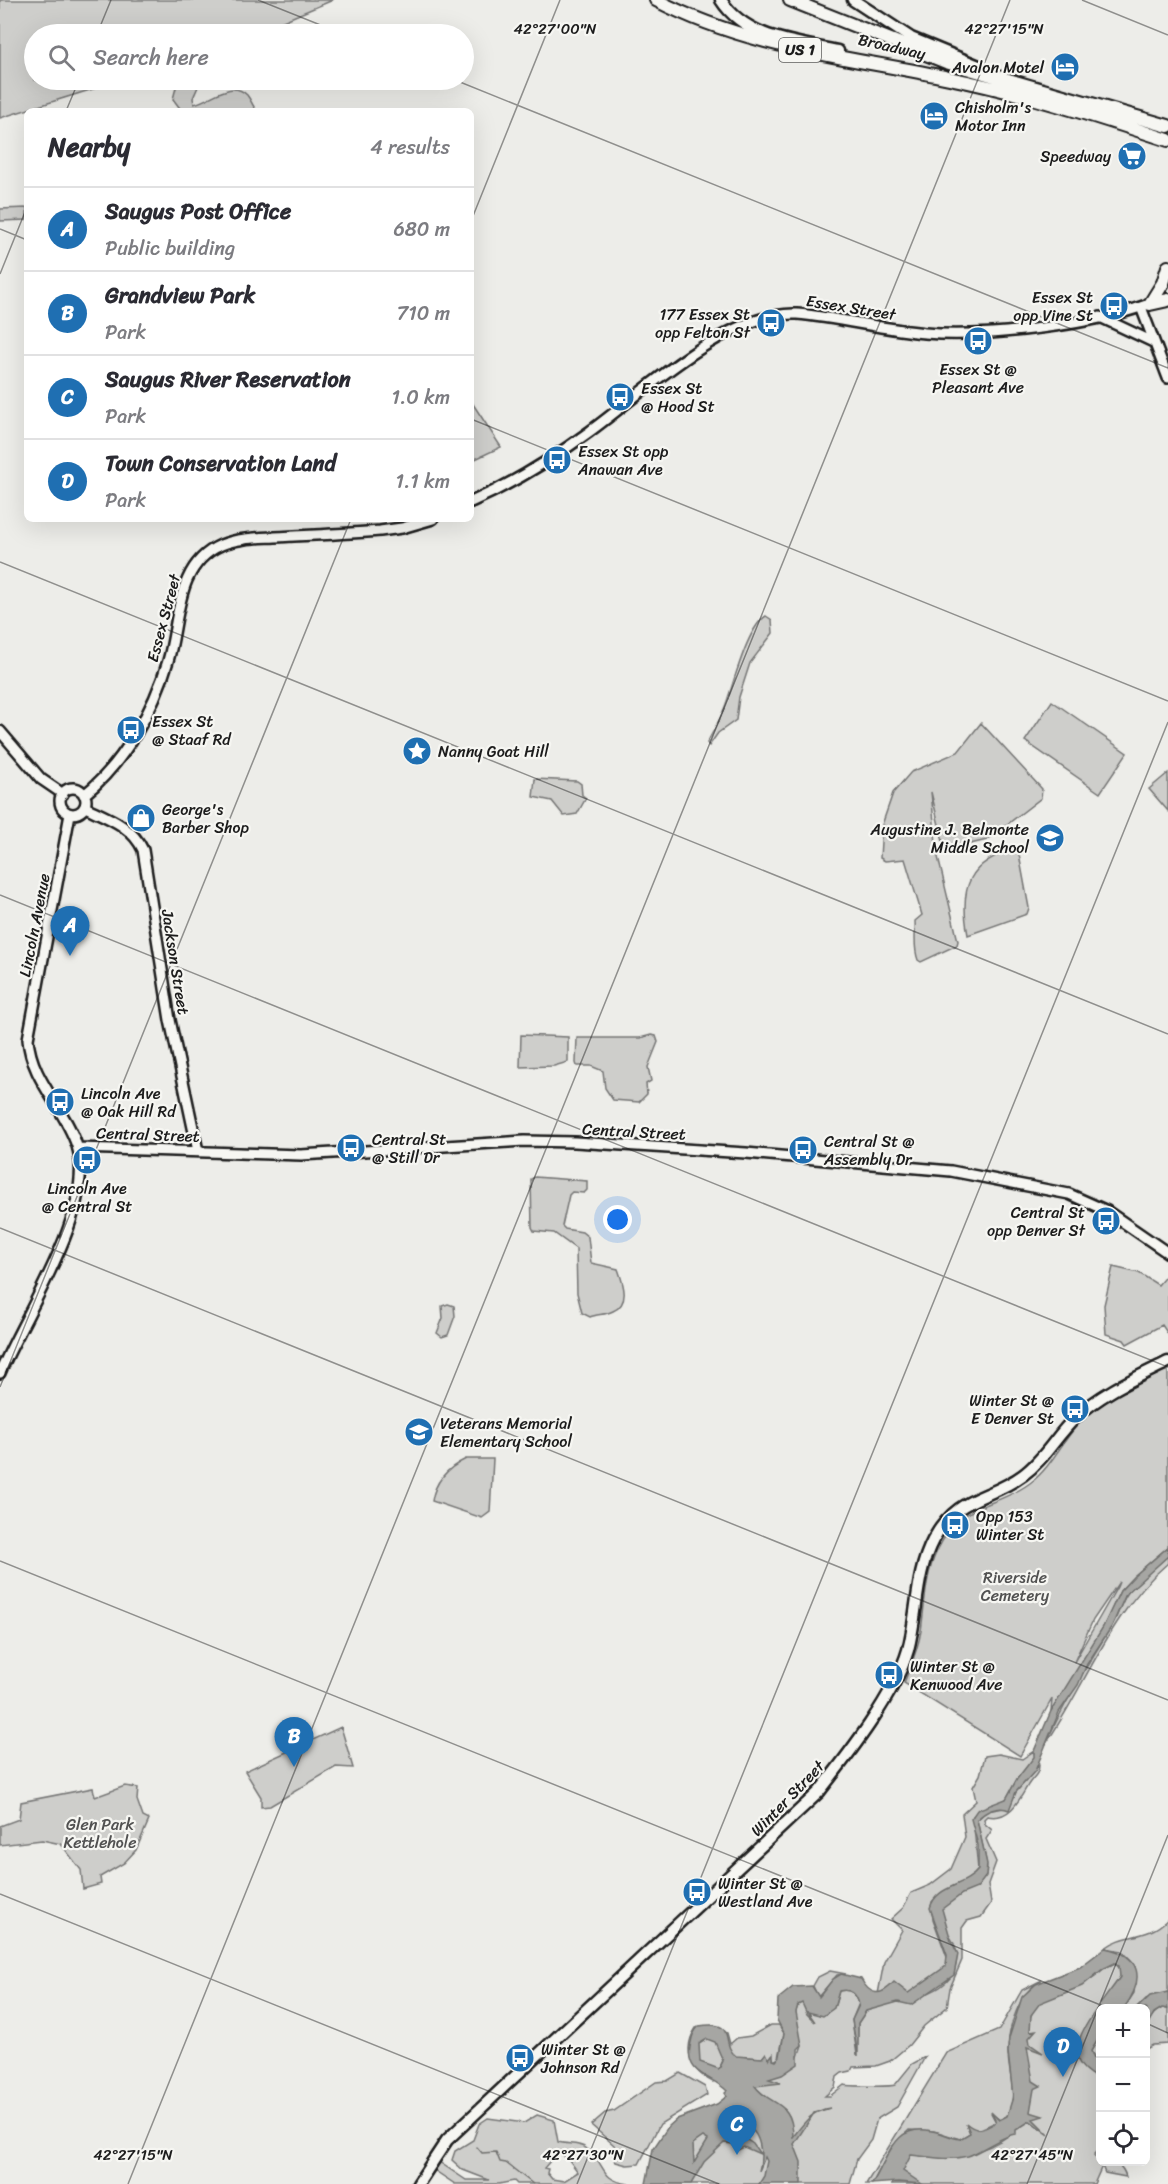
<!DOCTYPE html>
<meta charset="utf-8">
<style>
body{margin:0;font-family:Sriracha,sans-serif;background:#f2f2f3;color:#2b2b33}
.controls{position:absolute;right:18px;bottom:18px;display:grid;overflow:hidden;border-radius:9px;box-shadow:0 6px 24px #0002}
.controls button{width:54px;height:54px;display:grid;place-items:center;padding:0;border:0;border-bottom:2px solid #e1e1e2;background:#fff;color:#2b2b33;font:30px sans-serif}
.you{position:absolute;left:618px;top:1220px;width:21px;height:21px;margin:-15px;border:4px solid #fff;border-radius:50%;background:#1a73e8;box-shadow:0 0 0 9px #1a73e833}
.badge{display:grid;place-items:center;width:39px;height:39px;border-radius:50%;background:#1f6fb2;color:#fff;font-size:20px;font-weight:700}
.pin{position:absolute;translate:-50% -50px;filter:drop-shadow(0 2px 3px #0008)}
.pin::after{content:'';position:absolute;top:32px;width:21px;height:18px;background:inherit;clip-path:polygon(0 0,100% 0,50% 100%)}
.list{margin:0;padding:0;list-style:none}
h2{display:flex;justify-content:space-between;align-items:center;height:78px;margin:0;padding:0 24px;font-size:26px}
h2 small{font-size:20px;font-weight:400;color:#7c7c81}
.list li{display:grid;grid-template-columns:39px 1fr auto;gap:18px;align-items:center;box-sizing:border-box;height:84px;padding:0 24px;border-top:2px solid #e1e1e2}
.list b{display:block;font-size:22px;white-space:nowrap}
.list p{margin:0;font-size:20px;white-space:nowrap;color:#7c7c81}
.list em{font-size:20px;font-style:normal;color:#7c7c81}
.icon{flex:none;width:33px;height:33px;fill:none;stroke:currentColor;stroke-width:2;stroke-linecap:round;stroke-linejoin:round}
.map{position:relative;flex:none;width:1168px;height:2184px;overflow:hidden}
.search{position:absolute;background:#fff;box-shadow:0 6px 24px #0002;left:24px;top:24px;width:450px;height:66px;display:flex;align-items:center;gap:15px;box-sizing:border-box;padding:0 21px;border-radius:33px;color:#7c7c81;font-size:22px}
.panel{position:absolute;background:#fff;box-shadow:0 6px 24px #0002;left:24px;top:108px;width:450px;height:414px;border-radius:9px}
.map>svg:first-child{display:block}
.green{fill:#cececb;stroke:#757574;stroke-width:1.5;fill-rule:evenodd}
.water{fill:#a6a6a3;stroke:#6f6f6d;stroke-width:1.5;fill-rule:evenodd}
.lines{fill:none;stroke-linecap:round;stroke-linejoin:round}
.stream{stroke:#6f6f6d;stroke-width:1.5}
.secondary-casing{stroke:#1c1c1c;stroke-width:14}
.primary-casing{stroke:#1c1c1c;stroke-width:15}
.highway-casing{stroke:#1c1c1c;stroke-width:16}
.secondary{stroke:#f6f6f2;stroke-width:9}
.primary{stroke:#f6f6f2;stroke-width:10}
.highway{stroke:#f6f6f2;stroke-width:12}
.ticks{fill:none;stroke:#1c1c1c;stroke-width:1.5;stroke-opacity:0.45}
.labels{text-anchor:middle;stroke-width:4.5;stroke-linejoin:round;paint-order:stroke}
.shield{fill:#f6f6f2;stroke:#5d5d5c;stroke-width:1.5}
.shield-label{font-size:15px;font-weight:bold;fill:#1c1c1c}
.street-label{font-size:16px;fill:#1c1c1c;stroke:#f6f6f2}
.poi-label{font-size:16px;fill:#1c1c1c;stroke:#f6f6f2;text-anchor:start}
.park-label{font-size:16px;fill:#515151;stroke:#f6f6f2}
.ticks-label{font-size:15px;text-anchor:middle;fill:#1c1c1c;stroke:#f6f6f2;stroke-width:4.5;stroke-linejoin:round;paint-order:stroke}
</style>
<div class="map">
<svg width="1168" height="2184" viewBox="0 0 1168 2184">
<rect width="100%" height="100%" fill="#edede9"/>
<filter id="ink" filterUnits="userSpaceOnUse"><feTurbulence type="fractalNoise" baseFrequency=".0167" numOctaves="2"/><feDisplacementMap in="SourceGraphic" scale="12" xChannelSelector="R" yChannelSelector="G"/><feConvolveMatrix kernelMatrix="1 2 1 2 8 2 1 2 1" color-interpolation-filters="sRGB"/></filter>
<g filter="url(#ink)">
<path class="green" d="M0,0H333L252,34H34V80H122L0,118Z
M178,80H201L193,98L194,104C211,100 231,79 247,95C251,100 253,107 257,111H182L173,99Z
M27,208V220L0,221V209Z
M471,401L501,447L471,461Z
M766,616L772,620L773,633L750,663L739,697L736,720L718,733L709,746L707,743C713,732 719,721 724,709C733,688 746,628 766,616Z
M1052,701L1127,753L1100,793L1025,741Z
M981,723L1042,789L1041,798L987,840L945,850L931,792L937,853L958,941L957,945L921,962L918,960C913,947 916,935 915,921L922,915L905,859L885,861L880,858L882,825L893,793L911,772L958,752Z
M1168,773V811L1149,789Z
M535,779L577,781L581,784L582,795L586,798L577,814L564,816L552,801L533,797Z
M1018,849L1029,908L1027,914L968,935C959,888 968,860 1018,849Z
M521,1035L568,1037V1062L554,1066L520,1067Z
M651,1035L656,1036L658,1042L648,1067L651,1081L646,1084L647,1094L639,1102L613,1100L605,1088L603,1071L591,1066H577L576,1063L577,1038H640Z
M535,1177L587,1181V1190L584,1193L572,1192L569,1195L562,1226L565,1229L582,1232L588,1237L591,1263L618,1269C623,1283 631,1303 613,1311C606,1315 597,1314 590,1317L582,1313L577,1293L576,1249L554,1233L534,1231L532,1227L531,1179Z
M1113,1267L1139,1273L1158,1285L1168,1273V1334L1162,1325L1127,1344L1124,1340L1106,1334L1104,1305Z
M448,1304L454,1306L455,1316L448,1335L442,1337L437,1333L443,1318L442,1306Z
M1168,1368V1547L1134,1576L1120,1591L1106,1622L1073,1680L1051,1711L1052,1699L1020,1756L904,1683C911,1665 918,1650 921,1631C925,1604 925,1575 937,1551C962,1498 992,1511 1030,1483C1052,1467 1063,1439 1082,1420C1105,1397 1139,1383 1168,1368ZM1119,1582L1117,1587L1074,1662L1093,1620Z
M466,1459H493L490,1512L482,1518L432,1501C435,1481 447,1468 466,1459Z
M1168,1556V1563C1111,1611 1086,1685 1045,1745C1064,1703 1087,1666 1111,1627C1118,1617 1120,1604 1127,1594C1137,1579 1154,1568 1168,1556Z
M341,1727L353,1768L336,1767L270,1806L261,1807V1797L245,1771Z
M1034,1751L1035,1757L1017,1779L1006,1799L973,1816L978,1870C966,1886 945,1886 932,1902L933,1919L948,1960L945,1969L914,1993L878,1994L884,1962L902,1930L891,1919L903,1908L911,1893L930,1885L951,1869L965,1837L962,1814L976,1801L973,1787L980,1775L985,1756L999,1754L1022,1759Z
M1039,1765C1039,1775 1033,1777 1028,1785C1019,1801 1009,1821 987,1816L984,1819L985,1824L992,1830L986,1839L996,1862L988,1884L991,1903L981,1917L967,1921L962,1928V1960L950,1988L947,2007L924,2026L909,2045L890,2061L876,2066L853,2067L851,2071L842,2073L837,2077L835,2087L825,2096H830L844,2085C847,2086 891,2087 895,2085L912,2064L925,2057L897,2107L877,2119L871,2140L857,2159L850,2184H789L792,2140L789,2116L785,2110L769,2100L740,2073L798,2057L802,2045L793,2021L800,1998L810,2017L809,2011L820,2015L835,2005L839,1991C851,1988 855,1994 859,2003L852,2020L857,2055L858,2023L866,2011C896,1997 964,2000 956,1950C955,1941 947,1934 943,1926C940,1919 940,1910 939,1903C1001,1877 989,1881 977,1820L987,1811L1009,1807L1016,1792Z
M125,1786L138,1788L137,1800L143,1817L149,1820L136,1850L124,1863L100,1877L101,1884L83,1889L81,1870L61,1844L42,1840L0,1845V1826L19,1819L21,1802L93,1788L95,1797Z
M1168,1919V1992L1146,1999L1137,2008H1124L1134,1993L1135,1964L1122,1951L1105,1948C1126,1932 1146,1941 1168,1919Z
M1115,1963L1121,1970L1120,1977L1081,2039L1097,2077H1100V2149L1094,2155L1102,2166L1104,2162C1116,2162 1123,2165 1126,2177L1105,2173L1102,2166L1094,2184H892L910,2152C950,2154 978,2159 1011,2134C1015,2110 1022,2017 1038,2004C1050,1993 1073,1987 1088,1980C1098,1976 1103,1966 1115,1963Z
M830,1971L846,1974L837,1975L818,1997L813,1986L818,1977Z
M1042,1980C1019,1992 1008,2027 1008,2052C1008,2075 1019,2094 1007,2116L1000,2120L991,2113L996,2122L976,2131L967,2126L970,2133L960,2139L934,2131L909,2130L891,2148L872,2184H866L946,2053L999,2030L1022,1990Z
M1162,2008L1168,2009V2044L1153,2045L1146,2049C1146,2033 1144,2017 1162,2008Z
M714,2025L727,2033L730,2044L737,2038L751,2036L771,2025H779L784,2033L779,2058L774,2061L772,2055L769,2059L766,2054L762,2058L725,2056L713,2082C690,2071 682,2049 696,2028Z
M1100,2036V2059L1096,2060L1091,2051Z
M680,2073L705,2087L707,2095L660,2124L639,2164L627,2165L616,2162L613,2155L614,2145L591,2125L605,2113L614,2111L656,2082L667,2081Z
M537,2115L554,2120L558,2142C568,2145 578,2142 586,2148C607,2163 598,2180 629,2184H517L514,2181L499,2184H455L434,2170L439,2162L466,2180H489L463,2170L452,2160L455,2151L473,2140L479,2124L488,2118L524,2123ZM558,2152L569,2160L578,2172L564,2181L552,2179L547,2173L548,2169L544,2168Z
M745,2121L768,2125V2172L759,2184H669L674,2161L698,2138Z"/>
<path class="water" d="M1168,1547V1556L1126,1594L1112,1626L1087,1664L1078,1685L1059,1712L1035,1771L1016,1792L1009,1810C999,1805 985,1811 977,1820L987,1864L986,1876L977,1888L962,1894L942,1909L951,1941L958,1954L954,1975L911,2005L898,2002L866,2011L858,2023V2056L852,2020L859,2005C857,1994 851,1988 839,1991L834,2008L823,2016L808,2012L815,2022L807,2014L802,2003L798,2005L796,2012L802,2045L798,2049V2064L782,2075L769,2079L781,2083L755,2086C770,2107 793,2099 793,2137C803,2124 812,2110 830,2108L814,2113L794,2144L801,2162V2184H759L764,2176L767,2161L765,2157L759,2171C763,2156 762,2130 743,2125L737,2129V2133L753,2144L760,2154L744,2147L738,2150L732,2144L724,2143L704,2162L691,2184H646L653,2149L668,2127L677,2119L717,2104L727,2096L725,2093L727,2091C713,2076 685,2075 690,2047C692,2038 692,2033 699,2026C739,2020 719,2043 736,2056L762,2058L766,2053L769,2059L773,2054V2060L776,2061L780,2056L784,2033L777,2020L778,1999L793,1987L812,1986L819,1997L833,1979L841,1974L861,1979C870,1996 881,1997 894,1982L908,1993L946,1966L947,1955L930,1908C936,1885 965,1887 978,1870V1845L971,1819L977,1810L1006,1799L1017,1779L1034,1757V1751L1051,1711L1103,1627L1120,1591L1134,1576ZM707,2039L715,2042L723,2061L719,2069L700,2062L699,2044ZM703,2137L708,2140L694,2163L693,2144Z
M1105,1948C1142,1955 1145,1980 1124,2008H1100V2036L1091,2051L1094,2059H1100V2077C1093,2077 1090,2074 1084,2069C1059,2046 1107,1998 1120,1977L1119,1966L1115,1963L1103,1969L1082,1986L1040,2003L1031,2015L1030,2031L1036,2030L1029,2038L1030,2044L1043,2053L1027,2047L1033,2081L1041,2086L1034,2089L1030,2112L1043,2116L1033,2119L1049,2135L1030,2121L1016,2130V2134C1007,2133 981,2152 968,2156C948,2161 930,2157 911,2155L903,2171L922,2184L898,2182L872,2184C889,2157 893,2123 932,2131C942,2132 950,2138 960,2139L970,2133L966,2123C977,2133 984,2130 996,2122L991,2112L999,2120L1007,2116L1013,2097L1008,2052L1009,2038L1022,1997L1036,1984L1080,1967Z
M1168,1992V2009L1162,2008L1154,2013L1146,2027V2008H1137L1150,1996Z"/>
<g class="lines">
<path class="stream" d="M477,2147L482,2153L496,2152L500,2162L506,2163L533,2184"/>
<g class="secondary-casing">
<path id="secondary" d="M1141,307L1168,378
M1100,317L1153,342
M471,502C514,483 551,460 589,432C643,393 727,311 797,314C840,318 882,329 925,333C984,338 1101,325 1156,301
M0,731L41,779L63,794
M60 801a13 13 0 1 1 26 0a13 13 0 1 1-26 0Z
M84,795C124,763 154,709 168,661C180,621 175,565 221,545C237,538 257,538 275,537C310,535 345,534 380,531L402,528L433,519
M85,807C108,818 132,826 143,850L170,1020L198,1151
M78,1148L301,1155L524,1141L575,1142L746,1153L951,1171L1069,1194L1107,1211L1168,1253
M0,1373C24,1314 97,1209 77,1146C65,1108 31,1080 28,1039L70,814"/>
</g>
<g class="primary-casing">
<path id="primary" d="M721,0C746,39 796,42 838,51
M853,0L911,38L979,66
M418,2184L447,2140L819,1792C848,1755 895,1695 908,1650C918,1613 915,1574 933,1540C958,1494 988,1501 1023,1475C1044,1460 1056,1436 1075,1418C1101,1393 1136,1378 1168,1362"/>
</g>
<g class="highway-casing">
<path id="highway" d="M656,0C747,48 849,57 949,78C1023,93 1096,116 1168,140
M790,0L946,62L1168,126
M1150,304L1163,283L1168,267
M1150,304L1168,300"/>
</g>
<use href="#secondary" class="secondary"/>
<use href="#primary" class="primary"/>
<use href="#highway" class="highway"/>
</g>
</g>
<path class="ticks" d="M258,0L343,34M1082,0L1168,35M97,34L111,0M455,80L1168,368M66,111L79,80M471,221L560,0M0,229L27,240M0,274L27,207M471,419L1168,701M0,562L1168,1034M0,895L1168,1367M0,1228L1168,1700M0,1387L351,519M0,1561L1108,2008M0,1894L719,2184M1146,2023L1168,2033M128,2184L1010,0M577,2184L1168,722M1027,2184L1168,1835"/>
<defs>
<g id="hotel-disc" transform="scale(1.5)"><circle r="9.5" fill="#1f6fb2" stroke="#f6f6f2"/><path d="M-6-4.5h1.5V1H6V5H4.5V3h-9V5H-6ZM-4 0a1.8 1.8 0 1 1 3.6 0ZM.5 0V-2.5h3Q6-2.5 6 0Z" fill="#fff"/></g>
<g id="supermarket-disc" transform="scale(1.5)"><circle r="9.5" fill="#1f6fb2" stroke="#f6f6f2"/><path d="M-6-5.5h2.5l.6 2H6L4.5 2H-2.5L-4.4-4H-6ZM-1.5 3.2a1.3 1.3 0 1 0 .1 0ZM3 3.2a1.3 1.3 0 1 0 .1 0Z" fill="#fff"/></g>
<g id="bus-disc" transform="scale(1.5)"><circle r="9.5" fill="#1f6fb2" stroke="#f6f6f2"/><path d="M-5-6H5V4H4V6H2V4H-2V6H-4V4H-5ZM-3.5-4V0h7V-4ZM-3.5 1.2v1.5H-2V1.2ZM2 1.2v1.5H3.5V1.2Z" fill="#fff"/></g>
<g id="sight-disc" transform="scale(1.5)"><circle r="9.5" fill="#1f6fb2" stroke="#f6f6f2"/><path d="M0-6L1.8-2.2L6-1.7L2.9 1.2L3.7 5.4L0 3.3L-3.7 5.4L-2.9 1.2L-6-1.7L-1.8-2.2Z" fill="#fff"/></g>
<g id="shop-disc" transform="scale(1.5)"><circle r="9.5" fill="#1f6fb2" stroke="#f6f6f2"/><path d="M-5-2.5h2.3a2.7 3.5 0 0 1 5.4 0H5L5.5 6h-11ZM-1.5-2.5h3a1.5 2.3 0 0 0-3 0Z" fill="#fff"/></g>
<g id="school-disc" transform="scale(1.5)"><circle r="9.5" fill="#1f6fb2" stroke="#f6f6f2"/><path d="M0-5L7-2L0 1L-7-2ZM-4 1L0 2.5L4 1V4Q0 6-4 4Z" fill="#fff"/></g>
</defs>
<g fill-rule="evenodd">
<use href="#hotel-disc" x="1065" y="67"/>
<use href="#hotel-disc" x="934" y="116"/>
<use href="#supermarket-disc" x="1132" y="156"/>
<use href="#bus-disc" x="1114" y="306"/>
<use href="#bus-disc" x="771" y="323"/>
<use href="#bus-disc" x="978" y="341"/>
<use href="#bus-disc" x="620" y="397"/>
<use href="#bus-disc" x="557" y="460"/>
<use href="#bus-disc" x="131" y="730"/>
<use href="#sight-disc" x="417" y="751"/>
<use href="#shop-disc" x="141" y="818"/>
<use href="#school-disc" x="1050" y="838"/>
<use href="#bus-disc" x="60" y="1102"/>
<use href="#bus-disc" x="351" y="1148"/>
<use href="#bus-disc" x="803" y="1150"/>
<use href="#bus-disc" x="87" y="1160"/>
<use href="#bus-disc" x="1106" y="1221"/>
<use href="#bus-disc" x="1075" y="1409"/>
<use href="#school-disc" x="419" y="1432"/>
<use href="#bus-disc" x="955" y="1525"/>
<use href="#bus-disc" x="889" y="1675"/>
<use href="#bus-disc" x="697" y="1892"/>
<use href="#bus-disc" x="520" y="2058"/>
</g>
<g class="labels">
<rect class="shield" x="779" y="38" width="42" height="24" rx="4.5"/>
<g class="shield-label">
<text x="800" y="55">US 1</text>
</g>
<g class="street-label">
<text transform="translate(892 46) rotate(13)" y="6">Broadway</text>
<text transform="translate(851 307) rotate(9)" y="6">Essex Street</text>
<text transform="translate(163 618) rotate(-75)" y="6">Essex Street</text>
<text transform="translate(34 925) rotate(-79)" y="6">Lincoln Avenue</text>
<text transform="translate(176 962) rotate(81)" y="6">Jackson Street</text>
<text transform="translate(634 1131) rotate(3)" y="6">Central Street</text>
<text transform="translate(148 1134) rotate(2)" y="6">Central Street</text>
<text transform="translate(787 1798) rotate(-46)" y="6">Winter Street</text>
</g>
<g class="poi-label">
<text x="1044" y="73" text-anchor="end">Avalon Motel</text>
<text x="955" y="113">Chisholm's<tspan x="955" dy="18">Motor Inn</tspan></text>
<text x="1111" y="162" text-anchor="end">Speedway</text>
<text x="1093" y="303" text-anchor="end">Essex St<tspan x="1093" dy="18">opp Vine St</tspan></text>
<text x="750" y="320" text-anchor="end">177 Essex St<tspan x="750" dy="18">opp Felton St</tspan></text>
<text x="978" y="375" text-anchor="middle">Essex St @<tspan x="978" dy="18">Pleasant Ave</tspan></text>
<text x="641" y="394">Essex St<tspan x="641" dy="18">@ Hood St</tspan></text>
<text x="578" y="457">Essex St opp<tspan x="578" dy="18">Anawan Ave</tspan></text>
<text x="152" y="727">Essex St<tspan x="152" dy="18">@ Staaf Rd</tspan></text>
<text x="438" y="757">Nanny Goat Hill</text>
<text x="162" y="815">George's<tspan x="162" dy="18">Barber Shop</tspan></text>
<text x="1029" y="835" text-anchor="end">Augustine J. Belmonte<tspan x="1029" dy="18">Middle School</tspan></text>
<text x="81" y="1099">Lincoln Ave<tspan x="81" dy="18">@ Oak Hill Rd</tspan></text>
<text x="372" y="1145">Central St<tspan x="372" dy="18">@ Still Dr</tspan></text>
<text x="824" y="1147">Central St @<tspan x="824" dy="18">Assembly Dr</tspan></text>
<text x="87" y="1194" text-anchor="middle">Lincoln Ave<tspan x="87" dy="18">@ Central St</tspan></text>
<text x="1085" y="1218" text-anchor="end">Central St<tspan x="1085" dy="18">opp Denver St</tspan></text>
<text x="1054" y="1406" text-anchor="end">Winter St @<tspan x="1054" dy="18">E Denver St</tspan></text>
<text x="440" y="1429">Veterans Memorial<tspan x="440" dy="18">Elementary School</tspan></text>
<text x="976" y="1522">Opp 153<tspan x="976" dy="18">Winter St</tspan></text>
<text x="910" y="1672">Winter St @<tspan x="910" dy="18">Kenwood Ave</tspan></text>
<text x="718" y="1889">Winter St @<tspan x="718" dy="18">Westland Ave</tspan></text>
<text x="541" y="2055">Winter St @<tspan x="541" dy="18">Johnson Rd</tspan></text>
</g>
<g class="park-label">
<text x="1015" y="1583">Riverside<tspan x="1015" dy="18">Cemetery</tspan></text>
<text x="100" y="1830">Glen Park<tspan x="100" dy="18">Kettlehole</tspan></text>
</g>
</g>
<g class="ticks-label">
<text x="555" y="34">42°27'00"N</text>
<text x="1004" y="34">42°27'15"N</text>
<text x="133" y="2160">42°27'15"N</text>
<text x="583" y="2160">42°27'30"N</text>
<text x="1032" y="2160">42°27'45"N</text>
</g>
</svg>
<div class="controls">
<button>+</button>
<button>−</button>
<button><svg class="icon" aria-label="locate" viewBox="0 0 24 24"><circle cx="12" cy="12" r="6"/><path d="M12 2v4M12 18v4M2 12h4M18 12h4"/></svg></button>
</div>
<div class="you"></div>
<div class="pin badge" style="left:70px;top:956px">A</div>
<div class="pin badge" style="left:294px;top:1767px">B</div>
<div class="pin badge" style="left:737px;top:2155px">C</div>
<div class="pin badge" style="left:1063px;top:2077px">D</div>
<div class="search"><svg class="icon" aria-label="search" viewBox="0 0 24 24"><circle cx="10" cy="10" r="6"/><path d="M15 15l6 6"/></svg>Search here</div>
<section class="panel">
<h2>Nearby<small>4 results</small></h2>
<ul class="list">
<li><span class="badge">A</span><div><b>Saugus Post Office</b><p>Public building</p></div><em>680 m</em></li>
<li><span class="badge">B</span><div><b>Grandview Park</b><p>Park</p></div><em>710 m</em></li>
<li><span class="badge">C</span><div><b>Saugus River Reservation</b><p>Park</p></div><em>1.0 km</em></li>
<li><span class="badge">D</span><div><b>Town Conservation Land</b><p>Park</p></div><em>1.1 km</em></li>
</ul>
</section>
</div>
